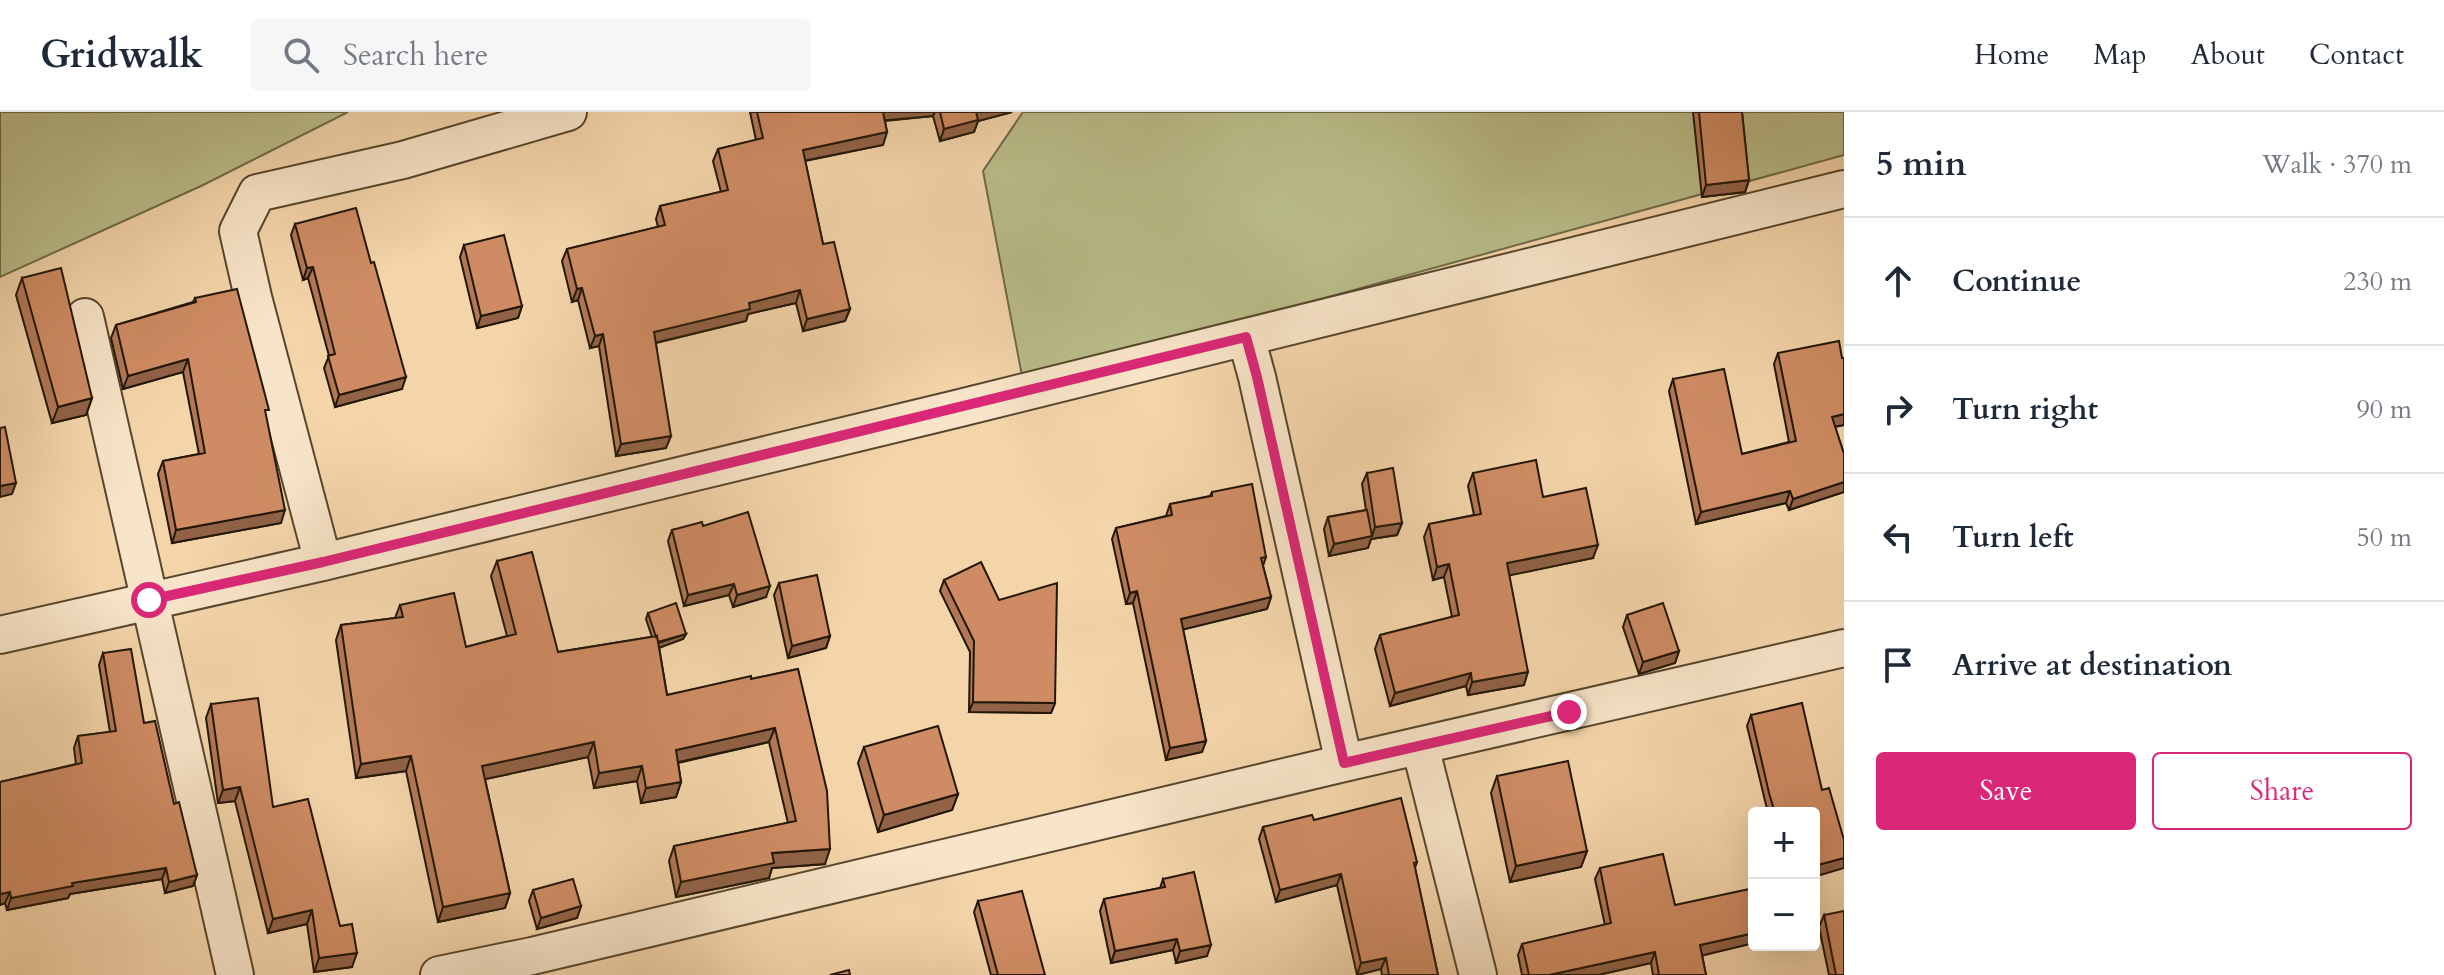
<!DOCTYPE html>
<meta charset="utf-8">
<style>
body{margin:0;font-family:Cardo,serif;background:#f6f6f7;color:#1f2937}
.controls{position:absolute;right:24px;bottom:24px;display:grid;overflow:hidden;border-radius:8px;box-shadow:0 8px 32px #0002}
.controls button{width:72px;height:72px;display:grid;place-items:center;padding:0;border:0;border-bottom:2px solid #e0e1e3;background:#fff;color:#1f2937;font:40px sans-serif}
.stop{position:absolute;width:24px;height:24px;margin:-18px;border:6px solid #db2777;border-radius:50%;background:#fff}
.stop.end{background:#db2777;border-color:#fff;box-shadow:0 2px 8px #0008}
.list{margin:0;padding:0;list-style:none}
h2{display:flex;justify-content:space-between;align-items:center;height:104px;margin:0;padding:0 32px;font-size:34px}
h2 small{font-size:26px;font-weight:400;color:#747a83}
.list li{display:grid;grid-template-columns:52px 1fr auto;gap:24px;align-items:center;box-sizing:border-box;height:128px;padding:0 32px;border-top:2px solid #e0e1e3}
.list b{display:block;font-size:30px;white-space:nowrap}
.list em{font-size:26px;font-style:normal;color:#747a83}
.actions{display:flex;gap:16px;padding:24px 32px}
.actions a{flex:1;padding:18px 0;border:2px solid #db2777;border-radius:8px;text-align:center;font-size:28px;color:#db2777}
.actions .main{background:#db2777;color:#fff}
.icon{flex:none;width:44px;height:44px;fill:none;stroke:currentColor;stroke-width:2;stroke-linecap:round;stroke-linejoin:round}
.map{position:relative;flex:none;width:1844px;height:863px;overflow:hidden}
header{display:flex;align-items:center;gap:48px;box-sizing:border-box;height:112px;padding:0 40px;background:#fff;border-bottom:2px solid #e0e1e3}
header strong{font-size:38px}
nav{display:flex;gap:44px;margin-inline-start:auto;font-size:28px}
.search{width:560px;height:72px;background:#f6f6f7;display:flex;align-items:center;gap:20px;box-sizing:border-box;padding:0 28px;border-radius:8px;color:#747a83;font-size:30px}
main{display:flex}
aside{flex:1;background:#fff}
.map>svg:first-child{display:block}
.green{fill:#babd89;stroke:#6e6a48;stroke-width:2}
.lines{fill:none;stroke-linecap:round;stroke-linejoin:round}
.minor-casing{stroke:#57462f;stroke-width:40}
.minor{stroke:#f8e4c8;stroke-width:36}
.wall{fill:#b27856;stroke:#231706;stroke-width:2}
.shaded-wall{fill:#916246;stroke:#231706;stroke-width:2}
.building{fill:#cf8c64;stroke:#231706;stroke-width:2}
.route{stroke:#db2777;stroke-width:10}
</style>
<header>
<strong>Gridwalk</strong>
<div class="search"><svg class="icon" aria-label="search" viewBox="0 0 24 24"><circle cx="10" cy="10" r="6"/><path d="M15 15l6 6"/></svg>Search here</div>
<nav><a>Home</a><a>Map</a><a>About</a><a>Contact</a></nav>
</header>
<main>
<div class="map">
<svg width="1844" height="863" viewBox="0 0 1844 863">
<rect width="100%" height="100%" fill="#f4d5aa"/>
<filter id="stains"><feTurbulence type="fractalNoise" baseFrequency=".0025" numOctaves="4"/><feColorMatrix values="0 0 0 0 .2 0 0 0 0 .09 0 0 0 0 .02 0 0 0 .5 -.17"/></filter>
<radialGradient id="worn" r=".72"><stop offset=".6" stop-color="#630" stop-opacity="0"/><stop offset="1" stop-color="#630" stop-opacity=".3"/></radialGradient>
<path class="green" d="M0,0H348L201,74L0,165Z
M1023,0H1844V43L1023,269L983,59Z"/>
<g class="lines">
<g class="minor-casing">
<path id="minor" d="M85,205L235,863
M1246,225L1257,265L1344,651
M323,450L253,185L238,119L257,81L403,48L568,0
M0,523L323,450L956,297L1844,77
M1420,634L1478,863
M439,863L532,844L1344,651L1844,536"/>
</g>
<use href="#minor" class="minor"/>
</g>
<path class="wall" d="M750,0H1012L978,9L974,20L940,29L933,4L885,9L887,20L883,33L805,49L823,132L850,197L845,209L803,219L796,191L748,202L746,209L656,231L666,336L616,344L599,234L590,236L578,188L572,190L562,149L567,137L658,115L656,107L660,94L721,80L713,49L718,37L756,28Z
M1693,0H1742L1749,68L1745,80L1702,85Z
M295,112L402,277L335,295L324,256L329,244L308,166L303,168L291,123Z
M464,133L522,194L518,206L477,216L460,145Z
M22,166L92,286L86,303L52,311L16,183Z
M195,186L266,305L281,411L172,431L158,362L163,349L199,342L183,260L123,277L111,226L116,213L193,190Z
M1778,241L1844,246V313L1835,315L1844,342V380L1789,398L1786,391L1696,412L1669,279L1673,267L1742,342L1789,330L1774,252Z
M1367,361L1402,411L1397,423L1371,427L1368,436L1329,444L1324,417L1328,405L1366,398L1362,372Z
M1473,361L1543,385L1593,446L1509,463L1524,573L1468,583L1466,574L1390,594L1375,537L1380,523L1452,505L1444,465L1433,468L1424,425L1429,412L1474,403L1468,374Z
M1212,380L1266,445L1263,454L1271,485L1267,497L1183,517L1206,629L1202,640L1166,648L1133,491L1126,492L1112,427L1116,416L1166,404L1170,392L1210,384Z
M703,414L766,485L733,495L729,483L684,494L668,429L672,418Z
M497,449L558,540L652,525L646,507L648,501L686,522L683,527L659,535L667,583L751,567L798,557L825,752L772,756L769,766L676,785L669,749L674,734L788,711L769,630L678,651L681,670L676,685L641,691L637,669L594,676L588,645L485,667L510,781L505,796L438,810L406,659L356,666L336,528L341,513L395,506L400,493L466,535L507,524L491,464Z
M944,468L999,488L1055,591L1051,601L969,600L970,540L940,479Z
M779,471L830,524L826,536L788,546L774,483Z
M1627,503L1679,539L1675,551L1639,562L1623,515Z
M103,541L144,611L174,692L197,763L193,774L165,781L162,767L70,782L68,786L7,798L5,791L0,793V670L76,652L74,636L78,624L110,620L99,553Z
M211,592L273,695L352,855L314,860L307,812L268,821L235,689L218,691L206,606Z
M1751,603L1814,701H1768L1747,614Z
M864,635L958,682L952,698L878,720L858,651Z
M1497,664L1587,739L1581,755L1510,770L1491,681Z
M1314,708L1417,750L1415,756L1438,863H1382L1381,857L1357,863L1337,773L1276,790L1259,727L1263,715Z
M1600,756L1675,793L1754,831L1702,843L1706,863H1653L1651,851L1598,863H1522L1518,843L1522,832L1605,813L1595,767Z
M1163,767L1207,844L1176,851L1173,838L1111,851L1100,799L1104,787L1160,776Z
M533,778L581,794L577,806L537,817L529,789Z
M978,789L1045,863H991L974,800Z
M1824,803L1844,863H1829L1819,815Z"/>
<path class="shaded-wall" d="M882,0H935L933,4L878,9Z
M975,0H1012L978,9L974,20L940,29L944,17Z
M887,20L883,33L798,50L803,38Z
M1749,68L1745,80L1702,85L1706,73Z
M313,155L308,166L303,168L307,156Z
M582,176L578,188L572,190L577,177Z
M800,178L796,191L748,202L746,209L650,232L654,220L749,191Z
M522,194L518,206L477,216L481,204Z
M850,197L845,209L803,219L807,207Z
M603,222L599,234L590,236L595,224Z
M188,247L183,260L123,277L128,264Z
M406,265L402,277L335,295L339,283Z
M92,286L86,303L52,311L58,295Z
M1844,302V313L1828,316L1832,305Z
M671,324L666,336L616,344L621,332Z
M1844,370V380L1789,398L1793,387Z
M16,371L12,382L0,385V374Z
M1790,379L1786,391L1696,412L1701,400Z
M285,398L281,411L172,431L176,418Z
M1402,411L1397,423L1371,427L1368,436L1329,444L1334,432L1372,424L1375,415Z
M1598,433L1593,446L1502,465L1507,451Z
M1449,452L1444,465L1433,468L1437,455Z
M734,472L729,483L684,494L688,483Z
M770,474L766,485L733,495L737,483Z
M1137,479L1133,491L1126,492L1130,481Z
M1271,485L1267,497L1177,519L1181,507Z
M686,522L683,527L656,537L658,531Z
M830,524L826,536L788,546L792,534Z
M1679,539L1675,551L1639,562L1643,550Z
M1528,560L1524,573L1468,583L1472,570Z
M1471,561L1466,574L1390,594L1395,581Z
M973,590L1055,591L1051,601L969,600Z
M775,616L769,630L670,652L676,638Z
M1206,629L1202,640L1166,648L1170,636Z
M594,630L588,645L477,669L482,654Z
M411,644L406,659L356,666L361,652Z
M642,654L637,669L594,676L599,661Z
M681,670L676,685L641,691L646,676Z
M240,675L235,689L218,691L223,678Z
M958,682L952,698L878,720L884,703Z
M830,737L825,752L772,756L769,766L676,785L681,770L772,741Z
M1587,739L1581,755L1510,770L1516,754Z
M1844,746V756L1814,765V754Z
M166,756L162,767L70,782L68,786L7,798L11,786L72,771Z
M1341,762L1337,773L1276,790L1280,778Z
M197,763L193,774L165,781L169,770Z
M10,780L5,791L0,793V782Z
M510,781L505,796L438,810L443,795Z
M581,794L577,806L537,817L541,806Z
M312,798L307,812L268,821L273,807Z
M1754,821V831L1696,845L1700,833Z
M1177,827L1173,838L1111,851L1115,839Z
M1211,833L1207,844L1176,851L1180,839Z
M1655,840L1651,851L1598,863H1549Z
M357,841L352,855L314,860L319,846Z
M1386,846L1381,857L1357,863L1361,851Z"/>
<path class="building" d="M757,0H883L887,20L803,38L823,132L834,130L850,197L807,207L800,178L749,191L750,197L654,220L671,324L621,332L603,222L595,224L582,176L577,177L567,137L665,113L660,94L728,78L718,37L763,26Z
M940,0H976L978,8L944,17Z
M1699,0H1742L1749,68L1706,73Z
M356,96L371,151L374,150L406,265L339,283L328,244L335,242L313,155L307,156L295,112Z
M504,123L522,194L481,204L464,133Z
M61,156L92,286L58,295L22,166Z
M237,177L269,298H265L285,398L176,418L163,349L205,341L188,247L128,264L116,213L196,190L195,186Z
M1839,229L1842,246H1844V302L1832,305L1844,342V370L1793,387L1790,379L1701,400L1673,267L1724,257L1742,342L1796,329L1778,241Z
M5,315L16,371L0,374V316Z
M1536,348L1543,385L1586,376L1598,433L1507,451L1528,560L1472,570L1471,561L1395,581L1380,523L1459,503L1449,452L1437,455L1429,412L1481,402L1473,361Z
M1393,356L1402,411L1375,415L1367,361Z
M1252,372L1266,445L1261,446L1271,485L1181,507L1206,629L1170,636L1137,479L1130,481L1116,416L1172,403L1170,392L1212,384V380Z
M1367,398L1372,424L1334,432L1328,405Z
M748,400L770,474L737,483L734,472L688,483L672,418L702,410L703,414Z
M532,440L558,540L657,524L667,583L751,564V567L798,557L827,679L830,737L772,741L774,751L681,770L674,734L796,709L775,616L676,638L681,670L646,676L642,654L599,661L594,630L482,654L510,781L443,795L411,644L361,652L341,513L403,505L400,493L454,481L466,535L516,522L497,449Z
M981,450L999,488L1057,471L1055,591L973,590L974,529L944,468Z
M817,463L830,524L792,534L779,471Z
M676,491L686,522L658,530L657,524L656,525L648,501Z
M1663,491L1679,539L1643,550L1627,503Z
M131,537L144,611L155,609L174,692L179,690L197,763L169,770L166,756L72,771L73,774L11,786L10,780L0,782V670L82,651L78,624L116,619L103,541Z
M258,586L273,695L308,687L340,814L352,812L357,841L319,846L312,798L273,807L240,675L223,678L211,592Z
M1802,591L1822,678L1829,676L1844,728V746L1814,754V701H1775L1769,681L1751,603Z
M938,614L958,682L884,703L864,635Z
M1568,649L1587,739L1516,754L1497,664Z
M1401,686L1417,750L1414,751L1438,863H1389L1386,846L1361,851L1341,762L1280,778L1263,715L1312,703L1314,708Z
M1663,742L1675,793L1754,776V821L1700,833L1706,863H1659L1655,840L1549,863H1529L1522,832L1611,811L1600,756Z
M1194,760L1211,833L1180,839L1177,827L1115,839L1104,787L1165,775L1163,767Z
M573,767L581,794L541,806L533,778Z
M1022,779L1045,863H998L978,789Z
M1844,799V863H1836L1824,803Z
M849,858L850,863H830Z"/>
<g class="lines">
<path class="route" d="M149,488L323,450L1246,225L1257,265L1344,651L1569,600"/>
</g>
<rect width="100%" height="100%" filter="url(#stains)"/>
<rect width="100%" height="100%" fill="url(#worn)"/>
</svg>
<div class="controls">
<button>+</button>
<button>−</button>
</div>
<div class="stop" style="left:149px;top:488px"></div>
<div class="stop end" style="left:1569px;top:600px"></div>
</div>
<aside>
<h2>5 min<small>Walk · 370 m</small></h2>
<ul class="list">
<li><svg class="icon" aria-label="ahead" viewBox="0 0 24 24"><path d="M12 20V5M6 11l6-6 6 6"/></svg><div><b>Continue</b></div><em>230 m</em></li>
<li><svg class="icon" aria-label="right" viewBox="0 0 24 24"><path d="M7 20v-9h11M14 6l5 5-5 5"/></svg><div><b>Turn right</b></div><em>90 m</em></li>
<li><svg class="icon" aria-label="left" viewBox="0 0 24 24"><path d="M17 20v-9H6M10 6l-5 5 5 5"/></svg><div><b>Turn left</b></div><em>50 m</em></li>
<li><svg class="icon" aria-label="arrive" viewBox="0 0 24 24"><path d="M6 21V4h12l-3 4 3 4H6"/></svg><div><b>Arrive at destination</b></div></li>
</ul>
<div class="actions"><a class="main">Save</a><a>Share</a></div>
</aside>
</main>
